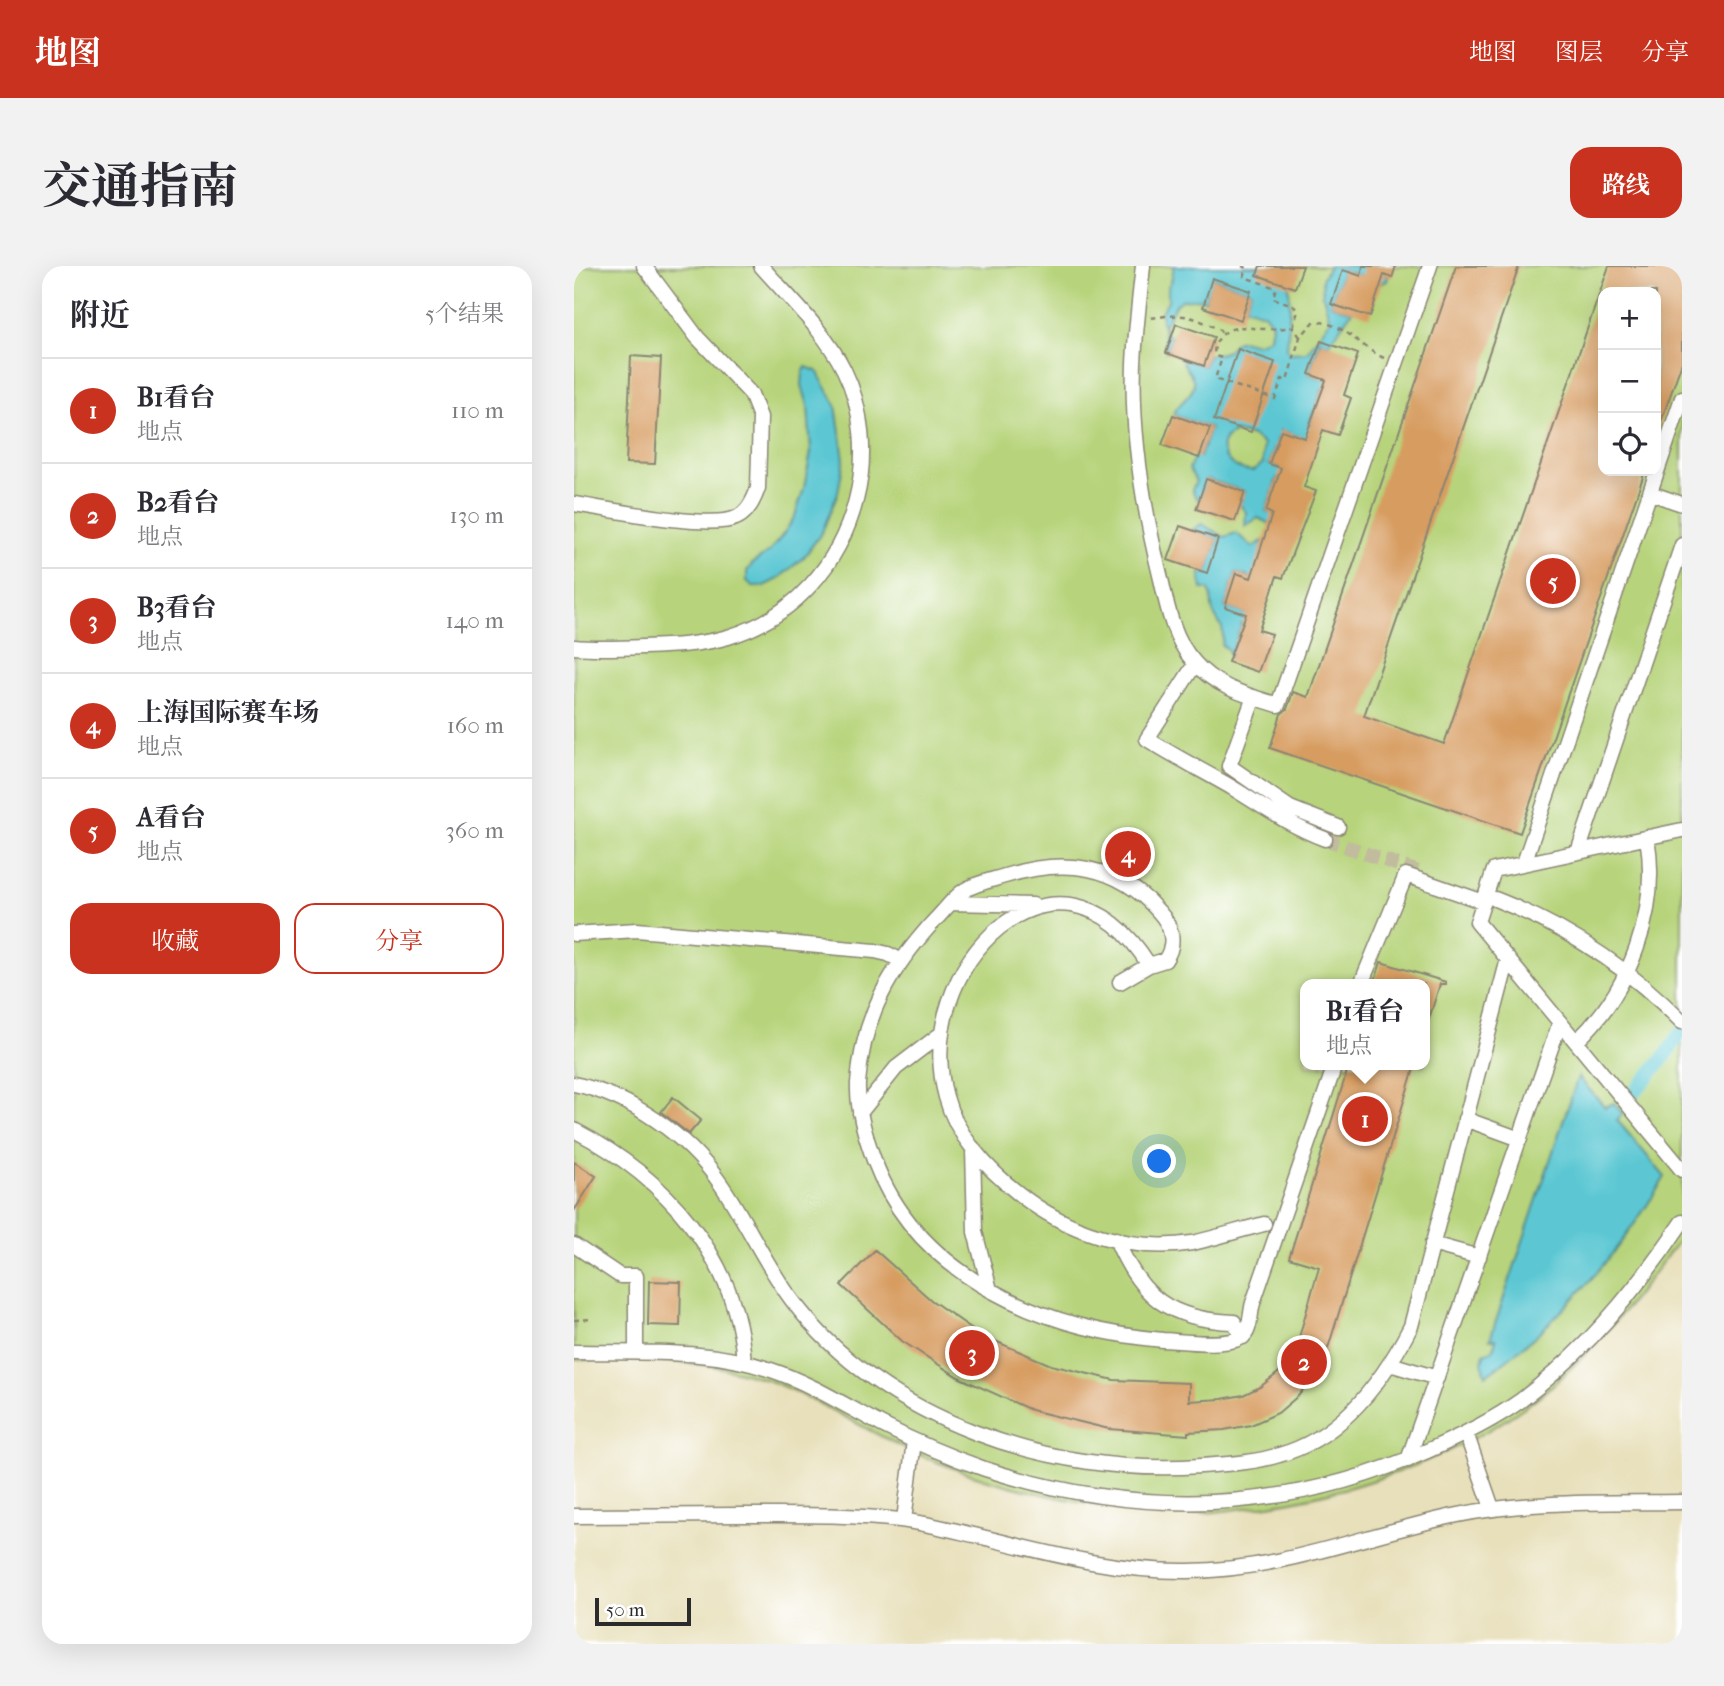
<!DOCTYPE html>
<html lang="zh">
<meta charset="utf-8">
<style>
body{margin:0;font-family:"IM FELL French Canon","Noto Serif SC",serif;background:#f2f2f3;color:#2b2b33}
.controls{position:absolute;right:21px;top:21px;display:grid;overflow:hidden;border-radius:14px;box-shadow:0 7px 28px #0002}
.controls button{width:63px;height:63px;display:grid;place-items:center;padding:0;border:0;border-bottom:2px solid #e1e1e2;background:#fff;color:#2b2b33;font:35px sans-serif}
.scale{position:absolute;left:21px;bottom:18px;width:96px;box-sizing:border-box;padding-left:7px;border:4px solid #2b2b2b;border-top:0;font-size:19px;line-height:24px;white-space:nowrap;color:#2b2b2b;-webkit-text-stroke:5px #fff;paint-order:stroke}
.you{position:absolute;left:586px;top:896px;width:24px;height:24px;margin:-18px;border:5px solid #fff;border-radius:50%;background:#1a73e8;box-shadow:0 0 0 10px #1a73e833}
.badge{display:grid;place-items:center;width:46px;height:46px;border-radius:50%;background:#c8321e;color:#fff;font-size:23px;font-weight:700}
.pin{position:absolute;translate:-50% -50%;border:4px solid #fff;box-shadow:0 2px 7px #0006}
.popup{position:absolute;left:726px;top:713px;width:130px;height:91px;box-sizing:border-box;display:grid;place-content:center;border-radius:14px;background:#fff;filter:drop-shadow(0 2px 5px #0005);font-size:23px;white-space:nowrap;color:#7c7c81}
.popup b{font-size:26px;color:#2b2b33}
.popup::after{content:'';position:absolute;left:50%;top:100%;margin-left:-14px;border:14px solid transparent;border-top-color:#fff}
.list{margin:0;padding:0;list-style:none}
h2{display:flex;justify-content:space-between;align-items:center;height:91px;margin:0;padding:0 28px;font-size:30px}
h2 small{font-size:23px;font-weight:400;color:#7c7c81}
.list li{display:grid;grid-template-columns:46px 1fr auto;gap:21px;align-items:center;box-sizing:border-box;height:105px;padding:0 28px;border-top:2px solid #e1e1e2}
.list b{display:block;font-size:26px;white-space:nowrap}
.list p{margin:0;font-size:23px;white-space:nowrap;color:#7c7c81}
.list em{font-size:23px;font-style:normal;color:#7c7c81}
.actions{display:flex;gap:14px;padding:21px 28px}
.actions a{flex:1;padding:16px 0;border:2px solid #c8321e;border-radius:21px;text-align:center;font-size:24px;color:#c8321e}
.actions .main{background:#c8321e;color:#fff}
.icon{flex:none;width:38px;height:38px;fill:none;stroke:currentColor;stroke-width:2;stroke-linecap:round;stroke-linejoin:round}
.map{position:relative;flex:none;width:1108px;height:1378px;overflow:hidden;border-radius:21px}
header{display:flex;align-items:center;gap:42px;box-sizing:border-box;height:98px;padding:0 35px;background:#c8321e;color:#fff}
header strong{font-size:33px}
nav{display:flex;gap:38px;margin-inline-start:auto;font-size:24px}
.intro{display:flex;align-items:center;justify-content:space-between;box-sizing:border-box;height:168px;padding:0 42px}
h1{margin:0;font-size:49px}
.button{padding:18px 32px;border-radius:21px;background:#c8321e;color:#fff;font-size:24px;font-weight:700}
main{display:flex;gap:42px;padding:0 42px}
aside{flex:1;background:#fff;border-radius:21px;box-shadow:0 7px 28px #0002}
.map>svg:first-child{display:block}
.green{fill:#b7d47b;stroke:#718053;stroke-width:2;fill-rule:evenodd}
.water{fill:#5bc7d3;stroke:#43797f;stroke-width:2;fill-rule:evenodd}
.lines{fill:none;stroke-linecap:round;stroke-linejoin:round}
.canal{stroke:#5bc7d3;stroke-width:14}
.building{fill:#d79c60}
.minor-tunnel{stroke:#c2bc9e;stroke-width:14;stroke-dasharray:14 7;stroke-linecap:butt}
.minor-casing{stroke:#8a8673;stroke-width:17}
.path{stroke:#8a8673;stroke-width:2.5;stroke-dasharray:5 5;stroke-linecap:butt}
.minor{stroke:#fff;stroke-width:14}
</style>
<header>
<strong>地图</strong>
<nav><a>地图</a><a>图层</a><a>分享</a></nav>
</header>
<div class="intro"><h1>交通指南</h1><a class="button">路线</a></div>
<main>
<aside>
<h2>附近<small>5个结果</small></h2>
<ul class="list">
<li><span class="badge">1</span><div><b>B1看台</b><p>地点</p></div><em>110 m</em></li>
<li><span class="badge">2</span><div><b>B2看台</b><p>地点</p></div><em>130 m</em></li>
<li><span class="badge">3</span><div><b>B3看台</b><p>地点</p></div><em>140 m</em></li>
<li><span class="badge">4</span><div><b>上海国际赛车场</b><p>地点</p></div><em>160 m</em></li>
<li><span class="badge">5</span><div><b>A看台</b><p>地点</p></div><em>360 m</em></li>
</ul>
<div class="actions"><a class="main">收藏</a><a>分享</a></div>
</aside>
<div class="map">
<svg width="1108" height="1378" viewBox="0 0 1108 1378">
<rect width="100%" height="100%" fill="#fff"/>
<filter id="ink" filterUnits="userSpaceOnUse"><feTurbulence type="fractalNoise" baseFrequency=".0143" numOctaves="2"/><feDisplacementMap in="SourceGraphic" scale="14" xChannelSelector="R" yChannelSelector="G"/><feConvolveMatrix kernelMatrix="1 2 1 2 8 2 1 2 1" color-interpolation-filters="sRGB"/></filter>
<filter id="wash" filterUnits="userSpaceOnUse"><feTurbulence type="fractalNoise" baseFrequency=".00686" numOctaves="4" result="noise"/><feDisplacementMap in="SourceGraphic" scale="28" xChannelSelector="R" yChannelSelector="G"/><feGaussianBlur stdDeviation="1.57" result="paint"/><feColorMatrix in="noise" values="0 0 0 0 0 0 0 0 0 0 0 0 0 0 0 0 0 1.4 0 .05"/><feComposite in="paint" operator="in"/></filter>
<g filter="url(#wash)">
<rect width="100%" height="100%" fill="#e8e0bb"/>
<path class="green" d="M0,0H1108V970C1072,1018 1036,1066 992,1107C911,1184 782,1229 672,1242C656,1244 639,1247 623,1247C536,1245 444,1228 363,1196C305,1174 254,1137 196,1115C133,1092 66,1093 0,1094ZM1029,26H1082V205H1029ZM732,718H850V799H732Z"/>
<path class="water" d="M600,0H686L715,20L716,42L713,84L717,87L733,86L756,54L749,29L748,13L755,0H790L814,10L813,15L808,17L769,4L757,38L778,45L755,78L746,75L735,108L758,116L749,122L735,159L744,166L729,172L707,164L695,198L717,205L703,212L692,245L712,252L694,257L684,252L671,260L672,246L666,239L671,226L633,213L626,233L622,232L618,224L622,215L615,203L621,190L626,191L636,162L599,149C602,138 620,130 620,117C619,107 609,102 608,92L630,100L634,89C639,88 647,88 651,86C656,84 659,77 664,75C676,72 678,84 696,71L698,58L690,47L671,41L677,25L639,12L631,34C600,30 604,36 590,59L592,68L597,71L592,87L587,46L594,35V20L597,16ZM662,166L678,170L689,178V197L679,205C653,205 635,176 662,166Z
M232,101L243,105L262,139L270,193L264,227L248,266L230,291L204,313L190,320H179L173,315V305L179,297L195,286L211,266L221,250L230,222L237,186L234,140L228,119L229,107Z
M628,258L650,271L662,267L679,281L689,275L685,314L662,307L651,341L681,351L668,358L656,391L654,384L648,379C651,358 646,361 639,346C636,338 640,331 634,323H628L626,305L633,307L644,273L618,264Z
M1004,811L1031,841L1040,837L1049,848L1043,854L1091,911C1045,987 986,1057 912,1109L908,1096L910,1088L919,1084L922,1073H916Z"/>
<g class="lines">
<path class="canal" d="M1060,827L1092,789L1107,766"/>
</g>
<g id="blocks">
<path class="building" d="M686,0H729L721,22L683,9Z
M789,0H822L818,12L810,9L796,51L757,38L769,4L787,10Z
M882,0H945L790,450L870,478L1035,0H1108V96L1083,167L1082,26H1029V205H1071L946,567L696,482L707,448L713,443L719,426L734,431Z
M638,12L677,25L667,54L629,41Z
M602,58L640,71L630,100L592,87Z
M747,75L784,88L770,129L777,132L764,169L749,164L730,221L742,225L709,312L703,310L685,364L698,368L684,406L654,396L672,348L651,341L662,307L677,312L698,248L692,245L707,202L695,198L707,164L731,172L752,114L735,108Z
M664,83L701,96L677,166L640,154Z
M57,90L87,92L81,198L52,197Z
M599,149L636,162L625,192L588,179Z
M632,213L671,226L661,255L622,243Z
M606,260L644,273L633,307L594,294Z
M807,696L872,716V718H866L853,759H850V718H800Z
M775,799H841L755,1079L744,1104L725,1129L704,1147L677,1159L650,1164L614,1166V1169L535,1163L457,1144L384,1111L328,1075L267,1019L301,984L357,1034L407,1069L477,1099L540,1114L615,1117V1135L648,1133L669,1129L686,1121L704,1107L718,1088L726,1068L745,1001L715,992Z
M99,831L127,854L115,868L87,846Z
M0,896L22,910L0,945Z
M75,1015L107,1016L106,1060L74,1059Z"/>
</g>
</g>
<g filter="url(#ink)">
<use href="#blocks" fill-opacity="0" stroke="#8a8673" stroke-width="2"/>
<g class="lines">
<path class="minor-tunnel" d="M751,573L850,608"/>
<g class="minor-casing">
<path id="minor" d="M569,0C566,27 563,53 561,80C555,157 568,237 587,313C593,341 600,374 620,396C642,422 673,429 704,439L856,0
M1076,227L1108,238
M0,238C33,243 136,264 162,252C174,247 180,234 184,222L186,151L177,128L123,71L70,0
M0,381C23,383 46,382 69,381C97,380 126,379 154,371C219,352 266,298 282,234C293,192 289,142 270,104C251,65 215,32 187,0
M621,398L573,473C600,490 629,505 657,521C688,540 716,560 751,573
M680,431L655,500L716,542L764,561
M1108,564L920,604L903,656L1108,904
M1004,586L1108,279
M950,597L1108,132
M921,633C993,661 1054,701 1108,756
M377,637L459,639
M0,668L63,664L301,685L314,688L326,694
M575,699C483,552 336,702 372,831C382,869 413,903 444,927C491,965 557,987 618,977C642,972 666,964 690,958
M546,716L575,699L591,694C603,677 597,659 585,646C543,597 489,592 431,610C418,614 402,617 391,624C379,632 371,644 361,654C316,703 289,749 284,817C283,844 291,869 300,894C344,1012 472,1064 589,1074C608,1075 653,1081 668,1071C677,1066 676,1046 679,1037L761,799
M787,718L832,609L910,636
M1002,776C1056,725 1086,645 1073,571
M0,818C57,830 113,869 146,917C172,954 190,997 218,1034C308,1155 480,1211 627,1200C653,1198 680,1197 705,1189C768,1172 809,1115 837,1060L934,693
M286,847L322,802L368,767
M891,853L946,873
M0,864C91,911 163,991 170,1096
M399,882L401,966L416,1024
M542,973C566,1031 596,1054 660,1056L669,1071
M858,978L905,991
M0,979L46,1010H62V1086
M0,1086C66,1087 134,1082 197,1104C236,1117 272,1140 308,1159C341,1176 376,1191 411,1203C560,1251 709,1249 853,1185C885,1171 918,1155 946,1135C1010,1087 1064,1022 1108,956
M816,1098L863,1112
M892,1167L918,1242
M834,1194L986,756
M0,1250C56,1250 113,1249 169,1249C222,1249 274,1248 326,1254C352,1257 378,1264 404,1270C473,1287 543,1306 614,1305C711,1304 791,1268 884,1249C957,1234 1033,1237 1108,1236
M330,1254L340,1175"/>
</g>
<path class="path" d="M668,0L673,2L670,11L702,22L699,32L719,39L724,45L719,61
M577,52C611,47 616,49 646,64L648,68
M726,71L719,61C712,62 704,63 696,63C679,64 662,55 647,70C642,75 639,82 641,90L648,92L641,113L701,133L708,113L713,115L726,71L741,55C774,59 782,79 810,92
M0,1054L18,1053"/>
<use href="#minor" class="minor"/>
</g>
</g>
</svg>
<div class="controls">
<button>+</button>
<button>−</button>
<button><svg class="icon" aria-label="locate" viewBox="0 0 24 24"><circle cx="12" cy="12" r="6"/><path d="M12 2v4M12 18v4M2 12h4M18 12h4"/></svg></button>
</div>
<div class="scale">50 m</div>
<div class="you"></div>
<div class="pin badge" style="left:791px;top:853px">1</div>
<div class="popup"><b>B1看台</b>地点</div>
<div class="pin badge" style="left:730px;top:1096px">2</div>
<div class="pin badge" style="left:398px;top:1087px">3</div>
<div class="pin badge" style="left:554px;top:588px">4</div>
<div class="pin badge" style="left:979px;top:315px">5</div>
</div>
</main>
